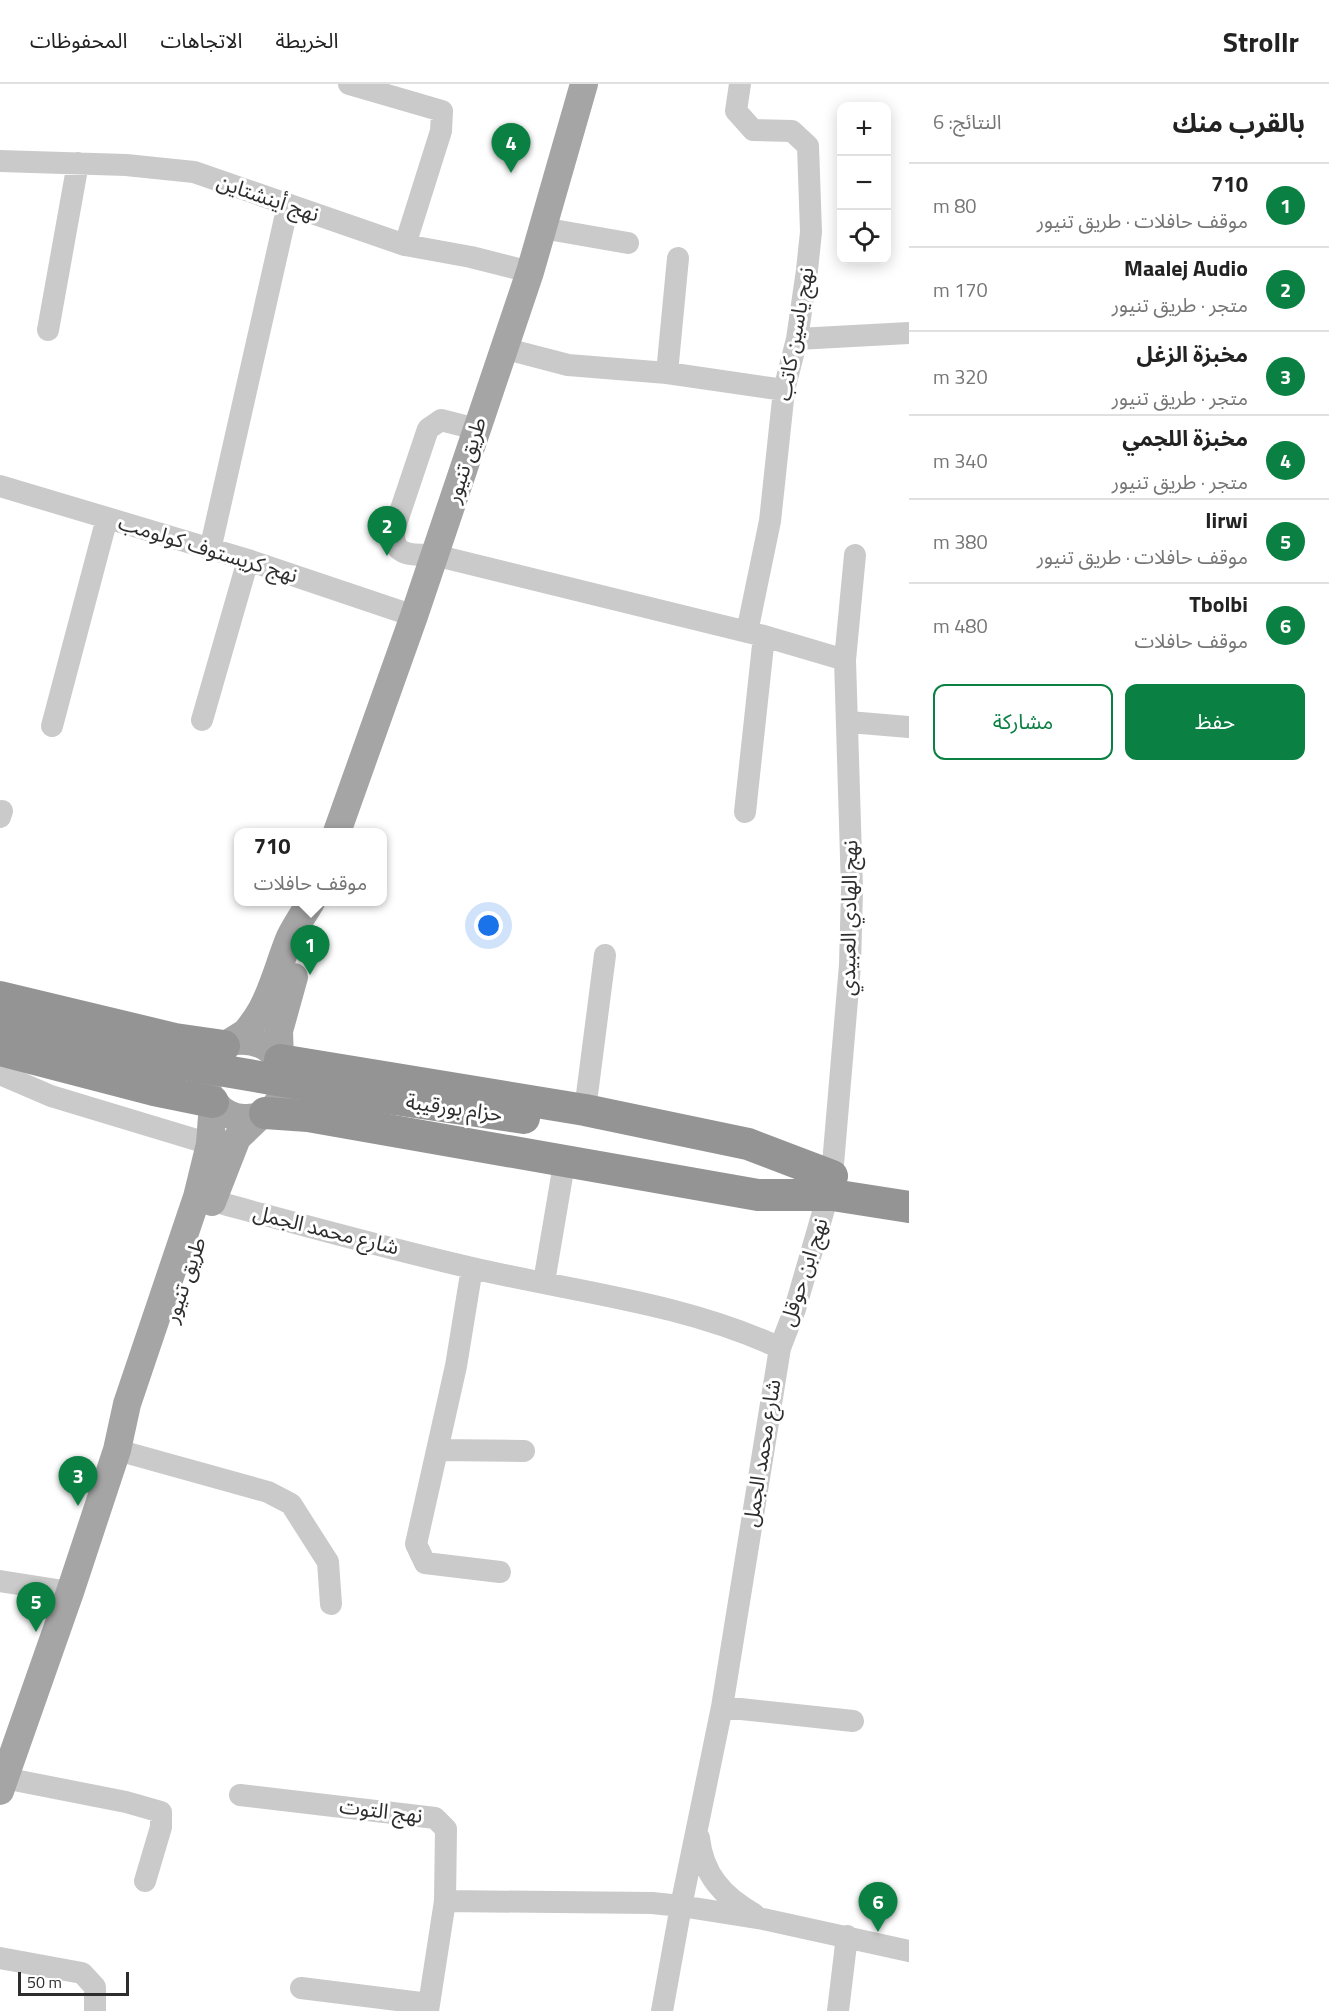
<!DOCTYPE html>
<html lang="ar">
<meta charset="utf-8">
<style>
body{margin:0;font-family:"Titillium Web","Noto Sans Arabic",sans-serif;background:#f6f6f6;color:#222;direction:rtl}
.controls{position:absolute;right:18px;top:18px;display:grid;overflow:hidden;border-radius:12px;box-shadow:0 3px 15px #0003}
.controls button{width:54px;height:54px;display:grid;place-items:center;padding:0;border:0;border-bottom:2px solid #e0e0e0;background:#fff;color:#222;font:30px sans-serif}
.scale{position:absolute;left:18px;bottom:15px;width:111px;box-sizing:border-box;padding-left:6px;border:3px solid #2d2d2d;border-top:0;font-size:16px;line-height:21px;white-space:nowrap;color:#2d2d2d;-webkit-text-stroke:4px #fff;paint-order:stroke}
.you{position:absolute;left:489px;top:842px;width:21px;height:21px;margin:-15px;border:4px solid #fff;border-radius:50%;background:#1a73e8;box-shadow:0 0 0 9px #1a73e833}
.badge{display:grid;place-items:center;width:39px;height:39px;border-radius:50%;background:#0b8043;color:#fff;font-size:20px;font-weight:700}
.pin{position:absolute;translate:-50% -50px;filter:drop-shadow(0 2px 3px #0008)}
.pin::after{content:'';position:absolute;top:32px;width:21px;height:18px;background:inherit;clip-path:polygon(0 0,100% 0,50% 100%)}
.popup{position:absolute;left:234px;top:744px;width:153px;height:78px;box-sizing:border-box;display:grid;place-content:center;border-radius:12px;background:#fff;filter:drop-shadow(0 2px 4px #0005);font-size:20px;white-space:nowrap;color:#767676}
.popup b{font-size:22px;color:#222}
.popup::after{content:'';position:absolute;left:50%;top:100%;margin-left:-12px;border:12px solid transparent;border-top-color:#fff}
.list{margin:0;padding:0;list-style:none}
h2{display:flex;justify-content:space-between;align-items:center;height:78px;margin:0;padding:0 24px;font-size:26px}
h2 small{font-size:20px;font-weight:400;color:#767676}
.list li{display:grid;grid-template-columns:39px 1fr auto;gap:18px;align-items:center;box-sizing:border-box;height:84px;padding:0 24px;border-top:2px solid #e0e0e0}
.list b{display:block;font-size:22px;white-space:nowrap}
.list p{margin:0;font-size:20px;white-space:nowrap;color:#767676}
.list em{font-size:20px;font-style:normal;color:#767676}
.actions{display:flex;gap:12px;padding:18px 24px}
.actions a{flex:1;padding:14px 0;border:2px solid #0b8043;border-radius:12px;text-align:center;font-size:21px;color:#0b8043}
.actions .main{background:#0b8043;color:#fff}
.icon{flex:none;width:33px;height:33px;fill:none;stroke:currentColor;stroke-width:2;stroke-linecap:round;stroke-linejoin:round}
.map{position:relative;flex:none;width:909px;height:1927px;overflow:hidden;direction:ltr}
header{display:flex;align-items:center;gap:36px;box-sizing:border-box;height:84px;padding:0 30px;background:#fff;border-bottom:2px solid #e0e0e0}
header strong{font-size:28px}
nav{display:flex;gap:33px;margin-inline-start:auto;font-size:21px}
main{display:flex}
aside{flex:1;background:#fff}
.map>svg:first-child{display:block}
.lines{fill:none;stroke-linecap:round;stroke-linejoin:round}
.minor{stroke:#cacaca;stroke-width:22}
.major{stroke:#a5a5a5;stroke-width:28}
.highway{stroke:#949494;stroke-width:32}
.highway-bridge{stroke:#949494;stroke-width:32}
.labels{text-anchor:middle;stroke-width:6;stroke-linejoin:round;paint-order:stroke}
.street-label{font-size:21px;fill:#2d2d2d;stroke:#fff}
</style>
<header>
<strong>Strollr</strong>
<nav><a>الخريطة</a><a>الاتجاهات</a><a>المحفوظات</a></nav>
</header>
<main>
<aside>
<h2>بالقرب منك<small>النتائج: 6</small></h2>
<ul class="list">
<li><span class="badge">1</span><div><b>710</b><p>موقف حافلات · طريق تنيور</p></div><em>80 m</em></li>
<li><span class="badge">2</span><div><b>Maalej Audio</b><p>متجر · طريق تنيور</p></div><em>170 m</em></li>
<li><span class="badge">3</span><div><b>مخبزة الزغل</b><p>متجر · طريق تنيور</p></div><em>320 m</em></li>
<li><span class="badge">4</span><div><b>مخبزة اللجمي</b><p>متجر · طريق تنيور</p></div><em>340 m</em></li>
<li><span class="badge">5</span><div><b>Iirwi</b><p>موقف حافلات · طريق تنيور</p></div><em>380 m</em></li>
<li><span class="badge">6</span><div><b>Tbolbi</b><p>موقف حافلات</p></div><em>480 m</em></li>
</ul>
<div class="actions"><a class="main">حفظ</a><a>مشاركة</a></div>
</aside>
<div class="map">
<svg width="909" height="1927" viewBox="0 0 909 1927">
<rect width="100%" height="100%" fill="#fff"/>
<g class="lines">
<path class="minor" d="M349,0L442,27L441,47L405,161
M740,0L736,27L753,46L792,47L808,62L811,148L807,186L797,255L784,306L770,437L747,548
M0,77L126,81L194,88L405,161L471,173L530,188
M542,144L628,159
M48,246L78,79
M797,255L909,249
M503,264L568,281L667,289L784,306
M667,289L678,174
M476,345L441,336L428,345L395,443C389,473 412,471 434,471L764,552L845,576L852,806L850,881L832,1092
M0,402L248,476L414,532
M210,466L288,121
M845,576L855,471
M202,636L248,476
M849,638L909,643
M52,642L107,434
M745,728L764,552
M0,733L2,727
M0,990L51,1012L210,1060
M585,1026L605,871
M213,1117C299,1140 385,1164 472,1184C575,1208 684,1219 780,1264L722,1623L681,1822L763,1835L909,1867
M472,1184L456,1282L416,1460L425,1479L500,1488
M544,1198L563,1086
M780,1264L795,1225L828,1111
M117,1366L268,1408L291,1420L328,1478L331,1520
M437,1366L524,1367
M0,1497L70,1508
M722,1623L853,1637
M4,1694L126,1718L161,1728V1743L145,1797
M240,1711L435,1734L446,1745L445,1817L428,1927
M699,1754C703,1790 722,1812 754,1830
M445,1817L652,1819L681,1822L662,1927
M0,1874L82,1889L95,1903V1927
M301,1904L429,1920
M838,1927L847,1852"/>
<path class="major" d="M337,748L414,532L530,188L584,0
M235,957C297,951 300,1033 247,1034C234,1035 222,1028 215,1019C200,1002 205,975 223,963C231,957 238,954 246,948C252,941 257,934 262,925C274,903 280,877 290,853C296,841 304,829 311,818
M280,976L279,947L294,893
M212,1118L237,1054L260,1032
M0,1707L70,1508L117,1366L127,1320L197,1113L210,1060L213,1018"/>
<path class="highway" d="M0,913L175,955L224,962
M0,966L154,1006L213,1018
M280,976L585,1026L748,1060L832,1092
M265,1029L308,1032L758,1111H828
M807,1107L909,1123"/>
<path class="highway-bridge" d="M0,936L160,976L360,1010L524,1034"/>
</g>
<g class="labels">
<g class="street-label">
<text transform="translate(268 114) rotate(19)" y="7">نهج أينشتاين</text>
<text transform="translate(795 250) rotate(-80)" y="7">نهج ياسين كاتب</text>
<text transform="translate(466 376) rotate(-72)" y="7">طريق تنيور</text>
<text transform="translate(208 465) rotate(17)" y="7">نهج كريستوف كولومب</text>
<text transform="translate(849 834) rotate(-89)" y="7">نهج الهادي العبيدي</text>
<text transform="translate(454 1024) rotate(8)" y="7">حزام بورقيبة</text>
<text transform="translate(326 1146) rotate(14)" y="7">شارع محمد الجمل</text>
<text transform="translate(804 1188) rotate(-72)" y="7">نهج ابن حوقل</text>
<text transform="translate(185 1196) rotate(-71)" y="7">طريق تنيور</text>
<text transform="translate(762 1369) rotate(-81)" y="7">شارع محمد الجمل</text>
<text transform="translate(381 1727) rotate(7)" y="7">نهج التوت</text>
</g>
</g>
</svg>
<div class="controls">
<button>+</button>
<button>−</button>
<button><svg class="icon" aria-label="locate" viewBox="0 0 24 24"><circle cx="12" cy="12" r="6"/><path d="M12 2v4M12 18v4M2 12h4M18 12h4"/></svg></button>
</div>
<div class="scale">50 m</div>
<div class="you"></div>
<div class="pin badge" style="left:310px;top:891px">1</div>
<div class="popup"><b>710</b>موقف حافلات</div>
<div class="pin badge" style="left:387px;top:472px">2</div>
<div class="pin badge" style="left:78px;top:1422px">3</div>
<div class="pin badge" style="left:511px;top:89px">4</div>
<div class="pin badge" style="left:36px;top:1548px">5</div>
<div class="pin badge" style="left:878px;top:1848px">6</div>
</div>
</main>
